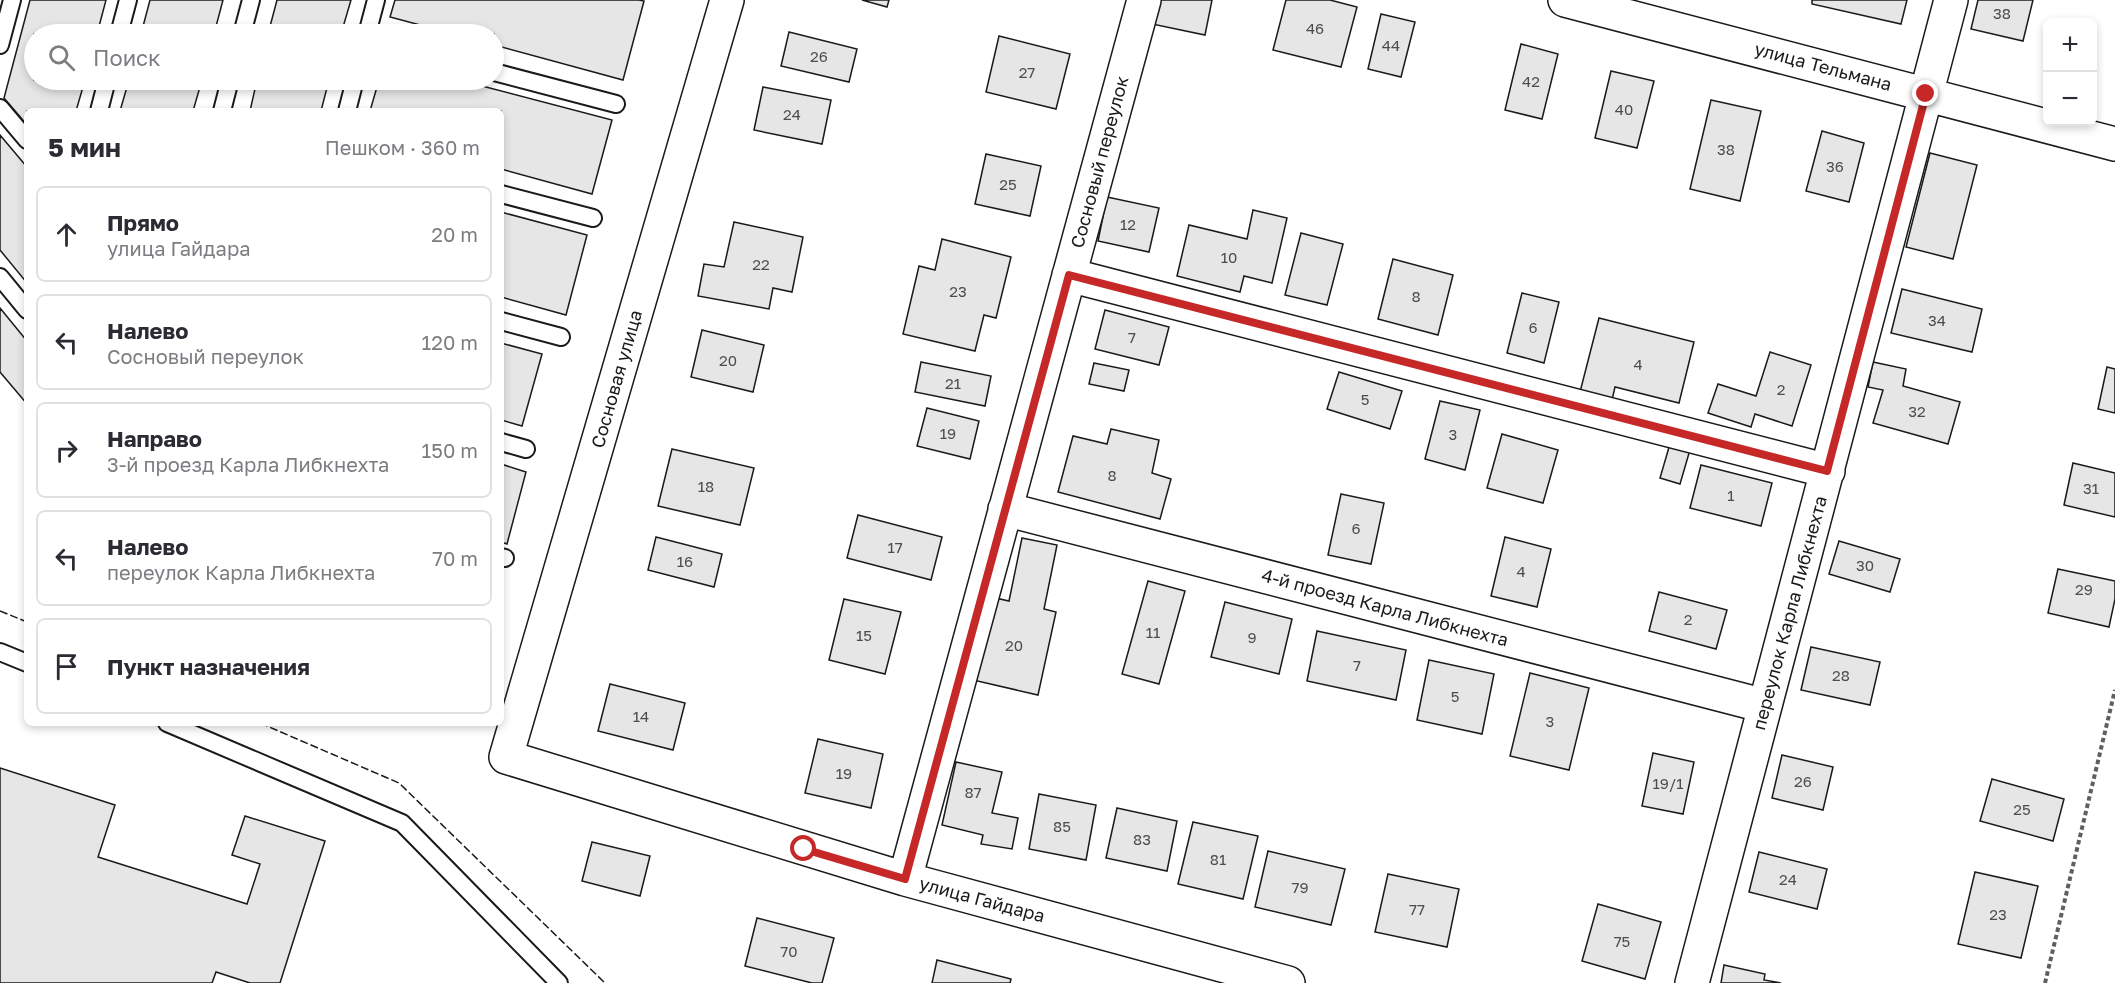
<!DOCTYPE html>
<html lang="ru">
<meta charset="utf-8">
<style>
body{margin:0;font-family:"Golos Text",sans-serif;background:#f2f2f3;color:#2b2b33}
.controls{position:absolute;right:18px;top:18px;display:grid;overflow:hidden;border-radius:9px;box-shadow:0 3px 9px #0003}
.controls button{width:54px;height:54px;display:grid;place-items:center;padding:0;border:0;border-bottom:2px solid #e1e1e2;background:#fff;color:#2b2b33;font:30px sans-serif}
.stop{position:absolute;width:18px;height:18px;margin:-14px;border:4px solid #c62828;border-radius:50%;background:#fff}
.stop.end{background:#c62828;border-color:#fff;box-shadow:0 2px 6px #0008}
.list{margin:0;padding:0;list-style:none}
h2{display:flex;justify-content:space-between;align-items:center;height:78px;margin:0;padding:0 24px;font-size:26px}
h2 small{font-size:20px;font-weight:400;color:#7c7c81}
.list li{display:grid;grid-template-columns:39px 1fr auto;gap:18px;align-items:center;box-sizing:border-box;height:96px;margin:0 12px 12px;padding:0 12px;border:2px solid #e1e1e2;border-radius:9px}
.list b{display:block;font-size:22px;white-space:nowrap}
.list p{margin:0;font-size:20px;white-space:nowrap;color:#7c7c81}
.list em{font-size:20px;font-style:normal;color:#7c7c81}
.icon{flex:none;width:33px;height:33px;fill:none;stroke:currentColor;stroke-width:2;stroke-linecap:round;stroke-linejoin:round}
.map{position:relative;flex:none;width:2115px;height:983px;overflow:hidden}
.search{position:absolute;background:#fff;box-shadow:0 3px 9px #0003;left:24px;top:24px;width:480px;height:66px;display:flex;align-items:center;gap:15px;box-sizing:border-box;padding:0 21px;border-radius:33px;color:#7c7c81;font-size:22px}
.panel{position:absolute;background:#fff;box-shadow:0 3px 9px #0003;left:24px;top:108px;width:480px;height:618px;border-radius:9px}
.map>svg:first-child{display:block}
.building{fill:#e6e6e6;stroke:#1a1a1a;stroke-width:1.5}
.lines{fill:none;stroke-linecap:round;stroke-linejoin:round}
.lane-casing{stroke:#1a1a1a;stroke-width:20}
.street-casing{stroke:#1a1a1a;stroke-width:36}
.path{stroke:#5f5f5f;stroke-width:4;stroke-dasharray:4.5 3;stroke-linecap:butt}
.lane{stroke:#fff;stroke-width:16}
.street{stroke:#fff;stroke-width:33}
.fence{stroke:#1a1a1a;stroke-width:1.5;stroke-dasharray:8 3;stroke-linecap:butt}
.route{stroke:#c62828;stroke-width:8}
.labels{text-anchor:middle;stroke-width:4.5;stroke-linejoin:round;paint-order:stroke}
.number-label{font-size:15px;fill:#4d4d4d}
.street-label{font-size:18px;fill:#1a1a1a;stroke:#fff}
</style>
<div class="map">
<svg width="2115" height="983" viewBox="0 0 2115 983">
<rect width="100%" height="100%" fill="#fff"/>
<path class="building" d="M30,0H106L97,34H34V80H85L76,111H27V125L4,98Z
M150,0H223L214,34H141Z
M277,0H351L341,34H268Z
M395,0H639L644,1L623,80L494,45V34H454L390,17Z
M862,0H889L887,7Z
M1158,0H1212L1205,35L1152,24Z
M1286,0H1330L1357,7L1341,67L1273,50Z
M1812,0H1907L1901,24L1812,4Z
M1978,0H2033L2023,41L1971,29Z
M1381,14L1415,22L1401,77L1368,69Z
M789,32L857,49L849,82L781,66Z
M999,36L1070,54L1056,109L986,92Z
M1521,44L1558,54L1542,119L1505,110Z
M1611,71L1654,81L1637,148L1595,138Z
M129,80H202L193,111H120Z
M257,80H329L321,111H250Z
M379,80H459L612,120L592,194L501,169V111H370Z
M763,87L831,100L822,144L754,130Z
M1711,100L1761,111L1740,201L1690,189Z
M1822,131L1864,143L1849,202L1806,191Z
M0,135L27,167V283L0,250Z
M1930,153L1977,165L1953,259L1906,247Z
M986,154L1041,166L1030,216L975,204Z
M1107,197L1159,208L1149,252L1098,241Z
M1253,210L1287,218L1272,283L1244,276L1240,292L1177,276L1189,225L1247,239Z
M501,212L587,235L566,315L501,297Z
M734,222L803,237L792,292L773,288L769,309L698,296L704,264L724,267Z
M1301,233L1343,244L1327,305L1285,295Z
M942,239L1011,257L996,318L984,315L975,351L903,334L919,266L935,270Z
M1393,259L1453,275L1438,335L1378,319Z
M1902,289L1982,309L1972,352L1891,333Z
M1522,293L1559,302L1544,363L1507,353Z
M0,308L27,341V404L0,372Z
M1105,310L1169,327L1159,365L1095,349Z
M1599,318L1694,342L1679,403L1615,387L1612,400L1580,392Z
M702,330L764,345L753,392L691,377Z
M501,343L542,354L522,426L501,420Z
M1770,352L1811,365L1792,426L1755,414L1751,427L1708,413L1718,384L1756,396Z
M921,362L991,376L985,406L915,392Z
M1873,362L1906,369L1903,386L1960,402L1948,444L1873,423L1883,390L1868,387Z
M1094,363L1129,370L1124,391L1089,384Z
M2107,367L2115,369V413L2098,409Z
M1339,372L1402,391L1390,429L1327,409Z
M1440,401L1480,410L1465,470L1425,459Z
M927,408L979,421L970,459L917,446Z
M1111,429L1159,440L1152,473L1171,479L1160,519L1058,492L1073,436L1107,444Z
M1502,434L1558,450L1543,503L1487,488Z
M1672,437L1692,443L1680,484L1660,478Z
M672,449L754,468L740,525L658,506Z
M2073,463L2115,473V517L2064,505Z
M501,464L526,472L507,544L501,542Z
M1701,465L1772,483L1761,526L1690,508Z
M1341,494L1384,503L1371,564L1328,555Z
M858,515L942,537L931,580L847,558Z
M656,537L722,554L714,587L648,570Z
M1505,537L1551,549L1537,607L1491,596Z
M1022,538L1057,545L1044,609L1056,612L1038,695L973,680L991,597L1009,601Z
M1839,541L1900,559L1890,592L1829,574Z
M2058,569L2115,581V599L2109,627L2048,613Z
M1148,581L1185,591L1159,684L1122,674Z
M1659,592L1727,610L1716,649L1649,631Z
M844,599L901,612L885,674L829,660Z
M1225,602L1292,619L1279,674L1211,657Z
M1317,631L1406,650L1396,700L1307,681Z
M1811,647L1880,662L1870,705L1801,690Z
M1429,660L1494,674L1482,734L1417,720Z
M1530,673L1589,688L1569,770L1510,756Z
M610,684L685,703L673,750L598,731Z
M818,739L883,754L871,808L805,793Z
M1653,753L1694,762L1683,814L1642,806Z
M1782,755L1833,767L1823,810L1772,798Z
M956,762L1002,772L992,813L1018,818L1012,849L981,844L983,835L942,825Z
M0,768L115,805L98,857L247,904L260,864L232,855L245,816L325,841L280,983H250L216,972L212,983H0Z
M1992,779L2064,799L2053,841L1980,821Z
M1039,794L1096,805L1086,860L1029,849Z
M1117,808L1177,821L1167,871L1106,858Z
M1193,822L1258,836L1243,899L1178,884Z
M592,842L650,856L640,896L582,881Z
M1268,851L1345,869L1331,925L1255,907Z
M1759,852L1827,869L1817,909L1749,892Z
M1975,872L2038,886L2021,958L1958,944Z
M1388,874L1459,889L1447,947L1375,932Z
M1598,904L1661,922L1645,979L1582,961Z
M757,918L834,938L822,983H812L745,966Z
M937,960L1011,979L1010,983H932Z
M1724,965L1765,974L1764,980L1781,983H1721Z"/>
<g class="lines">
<g class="lane-casing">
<path id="lane" d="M119,34L128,0
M242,34L251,0
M367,34L376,0
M0,45L12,0
M494,72L616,104
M0,108L27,140
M99,111L107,80
M222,111L230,80
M347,111L355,80
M501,194L593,218
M0,277L27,310
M501,321L561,337
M501,442L526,449
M501,557L505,558
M0,652L27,663
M167,723L402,823L559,983"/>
</g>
<g class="street-casing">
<path id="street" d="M727,0L506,757L905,879L1288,983
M1565,0L2115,144
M1069,275L1828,471
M1005,509L1765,706
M905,879L1144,0
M1692,983L1951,0"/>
</g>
<path class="path" d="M2045,983L2115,690"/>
<use href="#lane" class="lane"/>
<use href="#street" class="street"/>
<path class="fence" d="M0,611L27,622
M260,723L399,783L605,983"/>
</g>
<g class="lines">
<path class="route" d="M804,849L905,879L1069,275L1827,471L1926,94"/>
</g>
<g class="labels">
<g class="number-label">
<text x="2002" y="19">38</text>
<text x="1315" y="34">46</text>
<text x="1391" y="51">44</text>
<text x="819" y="62">26</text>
<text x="1027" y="78">27</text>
<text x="1531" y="87">42</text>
<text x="1624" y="115">40</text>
<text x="792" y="120">24</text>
<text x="1726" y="155">38</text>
<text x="1835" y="172">36</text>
<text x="1008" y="190">25</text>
<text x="1128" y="230">12</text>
<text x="1229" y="263">10</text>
<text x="761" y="270">22</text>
<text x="958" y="297">23</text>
<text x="1416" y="302">8</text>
<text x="1937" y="326">34</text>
<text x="1533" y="333">6</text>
<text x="1132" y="343">7</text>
<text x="728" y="366">20</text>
<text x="1638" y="370">4</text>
<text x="953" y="389">21</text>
<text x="1781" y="395">2</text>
<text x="1365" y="405">5</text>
<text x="1917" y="417">32</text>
<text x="948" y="439">19</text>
<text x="1453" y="440">3</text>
<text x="1112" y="481">8</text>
<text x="706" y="492">18</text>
<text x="2091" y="494">31</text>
<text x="1731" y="501">1</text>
<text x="1356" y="534">6</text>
<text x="895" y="553">17</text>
<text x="685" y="567">16</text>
<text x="1865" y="571">30</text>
<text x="1521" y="577">4</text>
<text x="2084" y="595">29</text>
<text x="1688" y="625">2</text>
<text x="1153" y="638">11</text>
<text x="864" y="641">15</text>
<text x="1252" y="643">9</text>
<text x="1014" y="651">20</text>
<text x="1357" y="671">7</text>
<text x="1841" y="681">28</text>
<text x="1455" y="702">5</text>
<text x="641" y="722">14</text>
<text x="1550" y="727">3</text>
<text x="844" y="779">19</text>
<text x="1803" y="787">26</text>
<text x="1668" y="789">19/1</text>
<text x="973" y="798">87</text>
<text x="2022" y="815">25</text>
<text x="1062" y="832">85</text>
<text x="1142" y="845">83</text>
<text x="1218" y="865">81</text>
<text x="1788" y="885">24</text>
<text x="1300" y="893">79</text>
<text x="1417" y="915">77</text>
<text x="1998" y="920">23</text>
<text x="1622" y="947">75</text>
<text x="789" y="957">70</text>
</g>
<g class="street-label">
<text transform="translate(1823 67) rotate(15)" y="6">улица Тельмана</text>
<text transform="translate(1100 162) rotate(-75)" y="6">Сосновый переулок</text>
<text transform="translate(617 379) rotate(-74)" y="6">Сосновая улица</text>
<text transform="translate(1385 608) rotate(15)" y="6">4-й проезд Карла Либкнехта</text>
<text transform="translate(1790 613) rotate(-75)" y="6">переулок Карла Либкнехта</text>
<text transform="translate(982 900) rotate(15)" y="6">улица Гайдара</text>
</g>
</g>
</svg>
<div class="controls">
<button>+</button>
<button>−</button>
</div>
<div class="stop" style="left:804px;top:849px"></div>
<div class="stop end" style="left:1926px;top:94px"></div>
<div class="search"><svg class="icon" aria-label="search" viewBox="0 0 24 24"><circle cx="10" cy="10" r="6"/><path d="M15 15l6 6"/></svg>Поиск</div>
<section class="panel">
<h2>5 мин<small>Пешком · 360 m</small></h2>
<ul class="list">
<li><svg class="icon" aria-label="ahead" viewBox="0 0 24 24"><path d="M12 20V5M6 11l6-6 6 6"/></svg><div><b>Прямо</b><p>улица Гайдара</p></div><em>20 m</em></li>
<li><svg class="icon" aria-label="left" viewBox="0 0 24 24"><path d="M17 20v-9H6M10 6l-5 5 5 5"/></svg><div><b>Налево</b><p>Сосновый переулок</p></div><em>120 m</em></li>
<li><svg class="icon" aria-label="right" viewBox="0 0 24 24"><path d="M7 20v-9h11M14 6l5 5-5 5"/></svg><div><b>Направо</b><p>3-й проезд Карла Либкнехта</p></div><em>150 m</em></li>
<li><svg class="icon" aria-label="left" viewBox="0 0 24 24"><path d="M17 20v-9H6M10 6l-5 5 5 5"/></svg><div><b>Налево</b><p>переулок Карла Либкнехта</p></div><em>70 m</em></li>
<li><svg class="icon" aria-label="arrive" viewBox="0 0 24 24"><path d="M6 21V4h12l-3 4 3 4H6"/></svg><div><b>Пункт назначения</b></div></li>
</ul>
</section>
</div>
